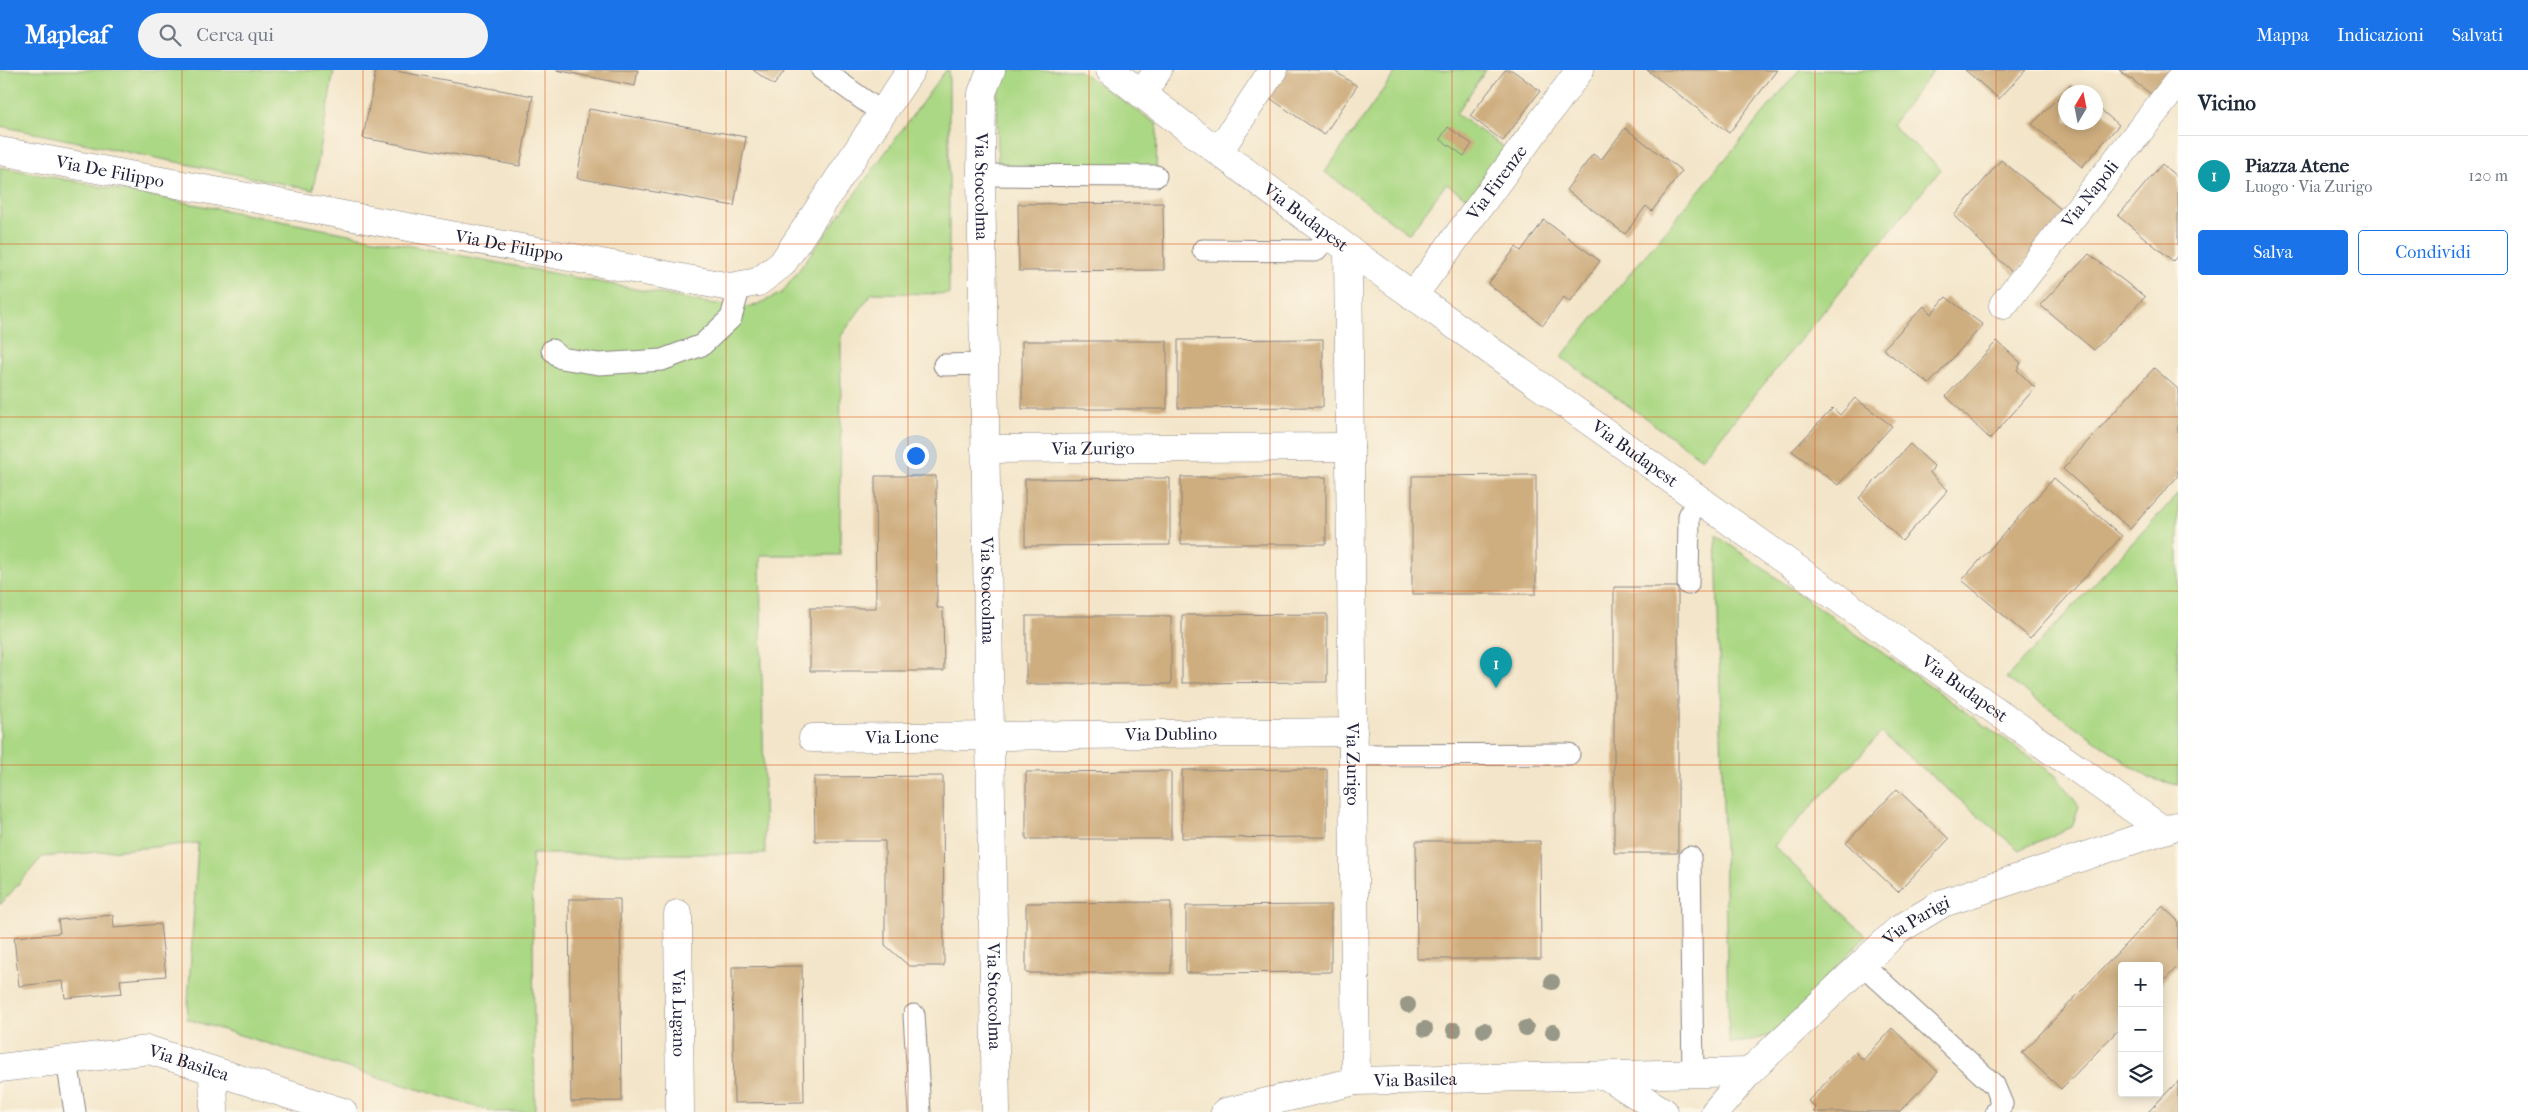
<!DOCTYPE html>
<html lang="it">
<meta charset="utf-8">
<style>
body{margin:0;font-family:"IM FELL French Canon",serif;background:#f2f2f3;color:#1f2937}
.controls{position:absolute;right:15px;bottom:15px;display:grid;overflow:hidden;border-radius:5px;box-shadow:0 2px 12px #0003}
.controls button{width:45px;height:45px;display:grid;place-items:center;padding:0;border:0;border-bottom:1px solid #e0e1e3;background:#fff;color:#1f2937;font:25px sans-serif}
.compass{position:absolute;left:2058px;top:15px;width:45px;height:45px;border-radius:50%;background:#fff;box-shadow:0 2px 12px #0003;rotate:10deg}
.you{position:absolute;left:915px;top:385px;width:18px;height:18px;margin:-12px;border:4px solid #fff;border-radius:50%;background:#1a73e8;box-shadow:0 0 0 8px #1a73e833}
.badge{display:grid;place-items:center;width:32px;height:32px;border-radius:50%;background:#1a73e8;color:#fff;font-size:16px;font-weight:700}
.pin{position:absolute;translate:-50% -41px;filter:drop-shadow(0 1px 2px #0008)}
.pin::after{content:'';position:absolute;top:26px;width:18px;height:15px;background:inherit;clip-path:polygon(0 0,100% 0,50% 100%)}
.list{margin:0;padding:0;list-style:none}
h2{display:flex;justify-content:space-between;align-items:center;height:65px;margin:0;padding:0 20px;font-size:21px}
h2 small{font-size:16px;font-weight:400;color:#747a83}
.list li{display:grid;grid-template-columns:32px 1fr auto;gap:15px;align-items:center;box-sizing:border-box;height:80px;padding:0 20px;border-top:1px solid #e0e1e3}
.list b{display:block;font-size:19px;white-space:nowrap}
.list p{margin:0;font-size:16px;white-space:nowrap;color:#747a83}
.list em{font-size:16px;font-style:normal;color:#747a83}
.actions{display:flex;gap:10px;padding:15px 20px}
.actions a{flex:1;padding:11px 0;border:1px solid #1a73e8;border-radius:5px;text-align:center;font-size:18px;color:#1a73e8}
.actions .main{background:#1a73e8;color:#fff}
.icon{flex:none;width:28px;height:28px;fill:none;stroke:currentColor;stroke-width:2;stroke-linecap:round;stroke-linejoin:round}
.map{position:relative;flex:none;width:2178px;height:1042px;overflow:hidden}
header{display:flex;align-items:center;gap:30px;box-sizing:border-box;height:70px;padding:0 25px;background:#1a73e8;color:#fff}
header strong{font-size:24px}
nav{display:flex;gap:28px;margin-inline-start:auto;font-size:18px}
.search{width:350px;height:45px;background:#f2f2f3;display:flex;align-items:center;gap:12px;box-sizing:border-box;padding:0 18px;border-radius:28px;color:#747a83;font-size:19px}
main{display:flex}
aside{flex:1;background:#fff}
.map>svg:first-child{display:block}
.green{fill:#abd884;stroke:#667d60}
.building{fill:#cead7f}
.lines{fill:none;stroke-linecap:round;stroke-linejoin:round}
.service-casing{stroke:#8a8482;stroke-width:23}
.minor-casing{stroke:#8a8482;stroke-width:29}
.service{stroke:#fff;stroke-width:21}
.minor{stroke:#fff;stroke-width:28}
.tree{fill:#979887}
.grid{fill:none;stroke:#de560e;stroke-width:1;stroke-opacity:0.55}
.labels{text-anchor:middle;stroke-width:4;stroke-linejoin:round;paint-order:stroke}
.street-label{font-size:18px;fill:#22223b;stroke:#fcf5e5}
</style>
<header>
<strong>Mapleaf</strong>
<div class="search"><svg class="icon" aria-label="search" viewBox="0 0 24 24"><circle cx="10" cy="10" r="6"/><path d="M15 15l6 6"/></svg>Cerca qui</div>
<nav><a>Mappa</a><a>Indicazioni</a><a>Salvati</a></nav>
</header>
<main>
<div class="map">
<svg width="2178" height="1042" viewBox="0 0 2178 1042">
<rect width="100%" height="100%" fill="#fcf5e5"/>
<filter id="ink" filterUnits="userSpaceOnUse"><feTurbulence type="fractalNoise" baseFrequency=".02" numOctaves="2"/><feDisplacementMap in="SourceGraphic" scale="10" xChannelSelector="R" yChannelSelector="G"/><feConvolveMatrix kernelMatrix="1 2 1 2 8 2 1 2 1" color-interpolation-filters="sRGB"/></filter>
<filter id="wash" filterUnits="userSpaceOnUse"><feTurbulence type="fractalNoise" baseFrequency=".0096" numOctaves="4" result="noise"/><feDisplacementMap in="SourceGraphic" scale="20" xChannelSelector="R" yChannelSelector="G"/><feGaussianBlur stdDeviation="1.12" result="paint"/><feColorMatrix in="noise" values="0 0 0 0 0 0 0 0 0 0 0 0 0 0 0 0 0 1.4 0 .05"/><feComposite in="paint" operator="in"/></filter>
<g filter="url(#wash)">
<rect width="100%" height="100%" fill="#f3e5c9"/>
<path class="green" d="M0,0H334L313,120L0,56Z
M946,0H949V224L872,223L841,266L840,485H760L765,784H532L535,1042H493L187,949L198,773L42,787L0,835V97L708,233L751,237L782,223Z
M1004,0H1078L1157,54L1156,106L998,105L997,23Z
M1397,0H1486L1456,44L1505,78L1469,129L1446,114L1409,164L1325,102Z
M1799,0H1934L1891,55L1941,99L1702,389L1561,287Z
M2178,424V715L2149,708L2006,608Z
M1716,465L2055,705L2079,736L2072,757L2019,780L1881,663L1774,776L1866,866L1773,965L1743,972L1729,973Z"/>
<g id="blocks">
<path class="building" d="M376,0H390L533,26L520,96L363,68Z
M556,0H638L635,16Z
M753,0H785L774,15Z
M1286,0H1333L1357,16L1324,65L1268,27Z
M1505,0H1512L1540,21L1503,71L1470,46Z
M1647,0H1777L1729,63Z
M1965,0H2026L1999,29Z
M2119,0H2177L2151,24Z
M2071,15L2079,22H2066V52H2096V36L2119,55L2082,97L2032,54Z
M589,39L746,67L734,136L577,108Z
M1448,57L1472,74L1464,86L1440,69Z
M1625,58L1682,101L1652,141L1646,136L1625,164L1566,120L1593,84L1601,90Z
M2001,90L2068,145L2014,204L1954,146Z
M2162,94L2178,108V185L2173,191L2118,146Z
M1163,133L1164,200L1019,201L1018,134Z
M1544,150L1600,191L1570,232L1564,227L1543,255L1488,214L1516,177L1521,181Z
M2089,184L2145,227L2094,280L2040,235Z
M1946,227L1983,255L1929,314L1883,279L1924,236L1931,244Z
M1323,269V337L1178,338V270Z
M1022,271H1167V339H1022Z
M1997,271L2021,293L2017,300L2035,318L1990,369L1946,326Z
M2154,298L2178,319V406L2130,459L2063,399Z
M1855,328L1892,356L1838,415L1792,381L1833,338L1840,345Z
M1910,374L1934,396L1930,403L1948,420L1902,471L1859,428Z
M1536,405V524H1412V406Z
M875,406H936L937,538H943L944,601H810V538H876Z
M1181,407H1326V474H1181Z
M1170,408V475L1025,476V409Z
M2054,408L2122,466L2030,568L1962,510Z
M1614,517H1678V783H1614Z
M1327,544V612L1182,613V545Z
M1026,546H1171V614H1026Z
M1327,699V767L1182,768V700Z
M1171,701V769H1026V702Z
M943,706L944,896H909L885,875V771H815L814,707Z
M1897,719L1949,769L1898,822L1846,773Z
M1416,771H1540L1541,889H1417Z
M569,829H620L622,1031L571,1032Z
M1171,832V903H1026V833Z
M1331,835V902L1186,903V836Z
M2162,836L2178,851V896L2159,916V896H2122V956L2061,1019L2022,983Z
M113,845L114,858L160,854L166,906L120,910L122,923L65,928L63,911L19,916L14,867L60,863L58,850Z
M802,896L804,1032L734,1033L732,897Z
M1892,958L1938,1002L1899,1042H1813L1816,1038L1808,1031L1855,982L1863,990Z
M2178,1011V1042H2148Z"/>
</g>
</g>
<g filter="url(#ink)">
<use href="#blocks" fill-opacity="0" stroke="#8a8482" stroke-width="1"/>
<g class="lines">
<g class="service-casing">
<path id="service" d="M822,0L882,43
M981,105L1156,106
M1203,180L1315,181L1330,165
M552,280L561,288L599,294L662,290L702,275L731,248L740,216
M944,295L984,294
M1688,514L1689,446L1698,429
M1353,685L1569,684
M1690,787L1693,1004
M1862,894L1994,1015L2002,1034L1996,1042
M914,945L920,1042
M67,990L75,1042"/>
</g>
<g class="minor-casing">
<g id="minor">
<path id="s1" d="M991,0L982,23L981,105L996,1042"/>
<path id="s2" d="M1110,0L1348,179L2163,760"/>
<path d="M1142,24L1158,0"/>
<path id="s3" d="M0,81L730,217L758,212L782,194L911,0"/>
<path d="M1219,81L1273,0"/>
<path id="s4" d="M1348,179L1356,1011"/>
<path id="s5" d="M1413,226L1580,0"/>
<path id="s6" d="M2003,235L2178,12"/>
<path id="s7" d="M985,379L1350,377"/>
<path id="s8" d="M813,668L1353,662"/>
<path id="s9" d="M678,844L680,1042"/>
<path id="s10" d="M0,998L149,980L343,1042"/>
<path d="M213,1001L214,1042"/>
<path d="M1608,1007L1664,1042"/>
<path id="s11" d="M1225,1042L1356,1011L1749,1002"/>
<path id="s12" d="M1715,1042L1749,1002L1898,860L1943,833L2176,756"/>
</g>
</g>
<use href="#service" class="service"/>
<use href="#minor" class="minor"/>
</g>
<g class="tree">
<circle cx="1552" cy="912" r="8"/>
<circle cx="1408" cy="935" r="8"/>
<circle cx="1526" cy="958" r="8"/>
<circle cx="1425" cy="959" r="8"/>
<circle cx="1454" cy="960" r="8"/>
<circle cx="1484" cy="960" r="8"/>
<circle cx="1553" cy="962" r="8"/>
</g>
</g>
<path class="grid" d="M182,0V1042M363,0V1042M545,0V1042M726,0V1042M908,0V1042M1089,0V1042M1270,0V1042M1452,0V1042M1634,0V1042M1815,0V1042M1996,0V1042M0,174H2178M0,347H2178M0,521H2178M0,695H2178M0,868H2178"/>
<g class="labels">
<g class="street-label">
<text dy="6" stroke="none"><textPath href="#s3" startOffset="112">Via De Filippo</textPath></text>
<text dy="6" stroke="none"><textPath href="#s5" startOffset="141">Via Firenze</textPath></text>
<text dy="6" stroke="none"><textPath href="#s1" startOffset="118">Via Stoccolma</textPath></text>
<text dy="6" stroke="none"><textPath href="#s6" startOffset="141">Via Napoli</textPath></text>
<text dy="6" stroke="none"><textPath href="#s2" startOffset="245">Via Budapest</textPath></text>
<text dy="6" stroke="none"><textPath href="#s3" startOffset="518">Via De Filippo</textPath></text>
<text dy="6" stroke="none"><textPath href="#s7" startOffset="108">Via Zurigo</textPath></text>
<text dy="6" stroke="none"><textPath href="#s2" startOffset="650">Via Budapest</textPath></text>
<text dy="6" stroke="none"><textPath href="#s1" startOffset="522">Via Stoccolma</textPath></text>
<text dy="6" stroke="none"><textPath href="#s2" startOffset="1055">Via Budapest</textPath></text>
<text dy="6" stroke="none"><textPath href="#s8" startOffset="358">Via Dublino</textPath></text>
<text dy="6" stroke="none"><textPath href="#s8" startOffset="89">Via Lione</textPath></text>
<text dy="6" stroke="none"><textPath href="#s4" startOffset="515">Via Zurigo</textPath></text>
<text dy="6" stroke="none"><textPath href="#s12" startOffset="279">Via Parigi</textPath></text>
<text dy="6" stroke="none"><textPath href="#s1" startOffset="928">Via Stoccolma</textPath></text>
<text dy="6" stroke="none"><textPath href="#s9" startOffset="99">Via Lugano</textPath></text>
<text dy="6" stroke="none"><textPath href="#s10" startOffset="192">Via Basilea</textPath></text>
<text dy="6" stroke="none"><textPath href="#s11" startOffset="194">Via Basilea</textPath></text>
</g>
</g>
</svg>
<div class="controls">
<button>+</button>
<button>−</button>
<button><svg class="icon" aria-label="layers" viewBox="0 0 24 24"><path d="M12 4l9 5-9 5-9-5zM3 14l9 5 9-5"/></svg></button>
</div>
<svg class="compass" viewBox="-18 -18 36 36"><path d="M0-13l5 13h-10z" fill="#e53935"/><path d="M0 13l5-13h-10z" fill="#747a83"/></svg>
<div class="you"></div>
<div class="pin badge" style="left:1496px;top:618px;background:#0f9aa8">1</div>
</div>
<aside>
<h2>Vicino<small></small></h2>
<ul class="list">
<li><span class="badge" style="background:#0f9aa8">1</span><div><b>Piazza Atene</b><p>Luogo · Via Zurigo</p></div><em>120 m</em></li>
</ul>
<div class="actions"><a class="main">Salva</a><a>Condividi</a></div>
</aside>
</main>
